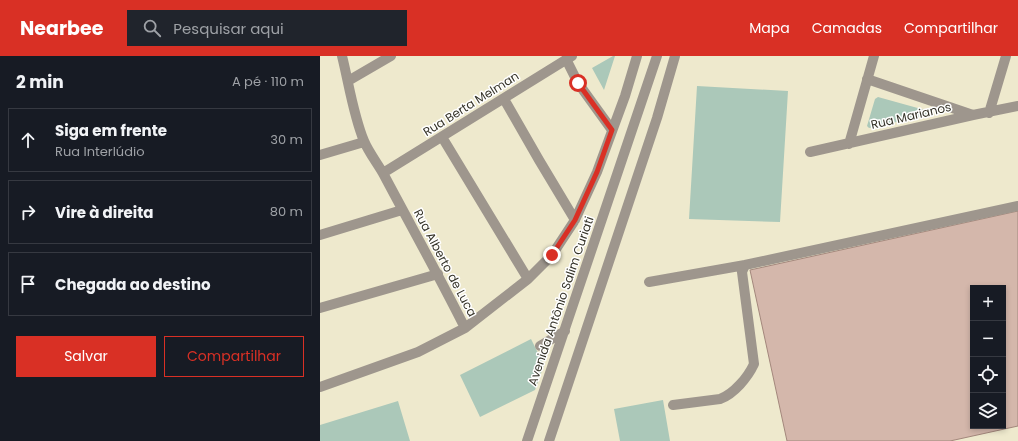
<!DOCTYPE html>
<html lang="pt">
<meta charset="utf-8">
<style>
body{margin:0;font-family:Poppins,sans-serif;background:#20242c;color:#f1f3f6}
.controls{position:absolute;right:12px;bottom:12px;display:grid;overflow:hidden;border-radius:0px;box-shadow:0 2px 6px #0003}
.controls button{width:36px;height:36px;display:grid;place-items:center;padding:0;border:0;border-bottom:1px solid #363941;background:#171b24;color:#f1f3f6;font:20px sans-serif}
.stop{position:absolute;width:12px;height:12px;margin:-9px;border:3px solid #d93025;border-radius:50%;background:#fff}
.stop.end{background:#d93025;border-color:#fff;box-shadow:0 1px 4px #0008}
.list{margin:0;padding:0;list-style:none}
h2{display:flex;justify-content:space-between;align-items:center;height:52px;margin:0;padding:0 16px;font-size:17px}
h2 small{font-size:13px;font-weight:400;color:#9ea1a6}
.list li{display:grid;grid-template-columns:26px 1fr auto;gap:12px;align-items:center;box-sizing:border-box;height:64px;margin:0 8px 8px;padding:0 8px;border:1px solid #363941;border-radius:0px}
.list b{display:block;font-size:15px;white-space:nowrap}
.list p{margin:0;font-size:13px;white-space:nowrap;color:#9ea1a6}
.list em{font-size:13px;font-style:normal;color:#9ea1a6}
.actions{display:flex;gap:8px;padding:12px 16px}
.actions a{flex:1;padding:9px 0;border:1px solid #d93025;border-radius:0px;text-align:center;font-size:14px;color:#d93025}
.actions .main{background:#d93025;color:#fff}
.icon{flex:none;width:22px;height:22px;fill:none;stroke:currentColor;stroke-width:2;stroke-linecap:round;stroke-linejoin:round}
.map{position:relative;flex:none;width:698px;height:385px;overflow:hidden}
header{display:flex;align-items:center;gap:24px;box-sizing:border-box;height:56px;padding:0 20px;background:#d93025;color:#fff}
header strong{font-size:19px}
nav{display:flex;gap:22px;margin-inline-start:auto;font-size:14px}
.search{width:280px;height:36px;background:#20242c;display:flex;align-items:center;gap:10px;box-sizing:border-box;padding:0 14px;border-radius:0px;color:#9ea1a6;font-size:15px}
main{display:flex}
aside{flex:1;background:#171b24}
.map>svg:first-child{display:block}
.green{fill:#abc8b9}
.building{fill:#d4b7ab;stroke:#a3877c;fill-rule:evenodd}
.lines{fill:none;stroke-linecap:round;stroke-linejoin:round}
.minor{stroke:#9e968d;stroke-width:10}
.route{stroke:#d93025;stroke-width:5}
.labels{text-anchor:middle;stroke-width:3;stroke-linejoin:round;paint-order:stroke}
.street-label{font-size:12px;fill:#353328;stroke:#fff}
</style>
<header>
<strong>Nearbee</strong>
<div class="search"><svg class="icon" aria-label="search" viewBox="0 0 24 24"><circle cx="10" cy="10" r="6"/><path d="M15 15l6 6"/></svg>Pesquisar aqui</div>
<nav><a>Mapa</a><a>Camadas</a><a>Compartilhar</a></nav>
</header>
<main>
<aside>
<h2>2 min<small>A pé · 110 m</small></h2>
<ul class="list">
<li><svg class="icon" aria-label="ahead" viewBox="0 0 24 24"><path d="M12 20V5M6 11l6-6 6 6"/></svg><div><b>Siga em frente</b><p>Rua Interlúdio</p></div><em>30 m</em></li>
<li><svg class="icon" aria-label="right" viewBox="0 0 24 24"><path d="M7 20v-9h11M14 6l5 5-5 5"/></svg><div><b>Vire à direita</b></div><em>80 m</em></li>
<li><svg class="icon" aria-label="arrive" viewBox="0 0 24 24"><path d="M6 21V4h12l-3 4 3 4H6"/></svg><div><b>Chegada ao destino</b></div></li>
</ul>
<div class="actions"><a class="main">Salvar</a><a>Compartilhar</a></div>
</aside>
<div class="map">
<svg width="698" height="385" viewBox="0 0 698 385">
<rect width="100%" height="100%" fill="#eee9cd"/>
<path class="green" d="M293,0H295L284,34L272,12Z
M377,30L468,35L460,166L369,163Z
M558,41L612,56L613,58L549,72L547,70L555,43Z
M211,283L224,309L215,334L160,361L140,319Z
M343,344L350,385H300L294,353Z
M78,345L90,385H0V369Z"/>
<path class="building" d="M698,155V370L630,385H467L430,214ZM653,232H683V370H653Z"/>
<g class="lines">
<path class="minor" d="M22,0C29,28 33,58 44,85C49,97 58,108 64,119C91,170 119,220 145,272
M246,3L258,27L292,74
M547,23L653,59
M28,25L71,0
M184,43L219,104L255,164
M669,57L686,0
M122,81L208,223
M529,88L554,0
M490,96L653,59L698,50
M0,99L44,86
M63,117L252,0
M0,179L82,154
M329,226L425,209
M0,252L118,218
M220,290L245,275
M0,331L98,296L145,272L208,223L232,199L255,164L277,116L305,40L317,0
M353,349L400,343C414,338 428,321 434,308L422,216L425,209L698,150
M207,385L337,0
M229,385L337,62L355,0"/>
</g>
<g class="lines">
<path class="route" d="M232,199L255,164L277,116L292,74L258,27"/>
</g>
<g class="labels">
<g class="street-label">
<text transform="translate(151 48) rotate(-32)" y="4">Rua Berta Melman</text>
<text transform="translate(591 60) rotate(-13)" y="4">Rua Marianos</text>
<text transform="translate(125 207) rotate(62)" y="4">Rua Alberto de Luca</text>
<text transform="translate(241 245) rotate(-71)" y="4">Avenida Antônio Salim Curiati</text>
</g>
</g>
</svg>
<div class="controls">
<button>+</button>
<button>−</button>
<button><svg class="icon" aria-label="locate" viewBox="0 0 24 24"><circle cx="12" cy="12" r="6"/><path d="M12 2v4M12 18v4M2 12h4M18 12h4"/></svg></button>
<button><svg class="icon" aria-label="layers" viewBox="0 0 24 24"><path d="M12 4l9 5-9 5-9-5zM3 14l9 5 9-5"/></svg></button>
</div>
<div class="stop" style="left:258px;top:27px"></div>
<div class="stop end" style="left:232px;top:199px"></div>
</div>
</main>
